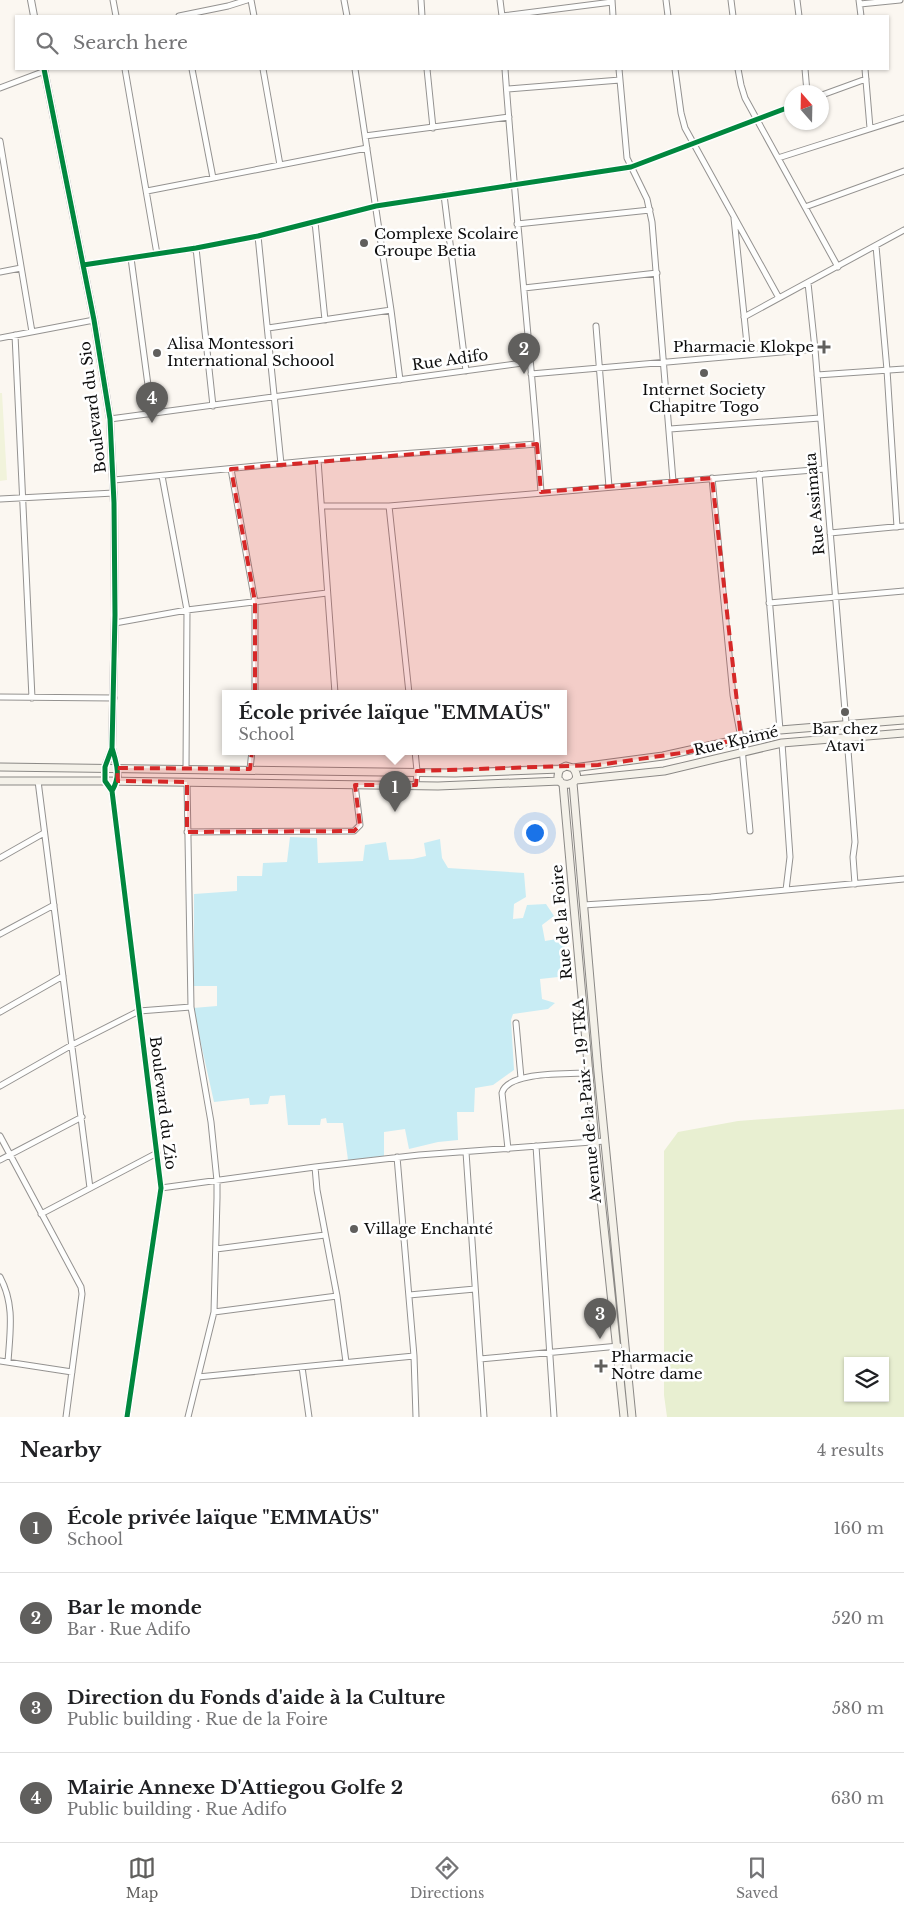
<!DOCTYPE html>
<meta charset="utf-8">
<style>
body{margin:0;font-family:"Libre Baskerville",serif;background:#f2f2f2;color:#202124}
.controls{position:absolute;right:15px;bottom:15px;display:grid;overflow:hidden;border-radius:0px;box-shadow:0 1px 4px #0004}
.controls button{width:45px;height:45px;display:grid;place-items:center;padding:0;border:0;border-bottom:1px solid #e0e0e0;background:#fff;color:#202124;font:25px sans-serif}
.compass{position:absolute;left:784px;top:85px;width:45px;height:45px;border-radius:50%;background:#fff;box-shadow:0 1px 4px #0004;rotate:340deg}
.you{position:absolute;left:534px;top:832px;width:18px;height:18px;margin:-12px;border:4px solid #fff;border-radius:50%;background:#1a73e8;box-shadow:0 0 0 8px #1a73e833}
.badge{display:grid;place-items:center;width:32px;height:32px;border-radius:50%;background:#605f5d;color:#fff;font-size:16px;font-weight:700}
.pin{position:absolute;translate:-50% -41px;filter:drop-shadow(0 1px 2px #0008)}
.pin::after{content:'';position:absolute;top:26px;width:18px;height:15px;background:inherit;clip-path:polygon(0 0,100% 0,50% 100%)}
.popup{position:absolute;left:222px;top:690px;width:345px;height:65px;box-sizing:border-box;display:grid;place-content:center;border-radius:0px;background:#fff;filter:drop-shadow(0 1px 4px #0005);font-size:16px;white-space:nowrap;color:#757577}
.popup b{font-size:19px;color:#202124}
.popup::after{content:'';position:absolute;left:50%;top:100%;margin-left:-10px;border:10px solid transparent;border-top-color:#fff}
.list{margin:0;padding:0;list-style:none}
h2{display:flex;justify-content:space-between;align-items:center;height:65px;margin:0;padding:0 20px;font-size:21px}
h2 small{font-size:16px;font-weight:400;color:#757577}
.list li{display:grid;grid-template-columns:32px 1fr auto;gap:15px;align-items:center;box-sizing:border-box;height:90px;padding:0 20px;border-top:1px solid #e0e0e0}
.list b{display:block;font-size:19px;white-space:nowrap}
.list p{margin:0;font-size:16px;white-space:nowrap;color:#757577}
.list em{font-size:16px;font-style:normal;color:#757577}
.icon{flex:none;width:28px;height:28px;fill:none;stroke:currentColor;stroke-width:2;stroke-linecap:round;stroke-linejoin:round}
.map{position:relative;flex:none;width:904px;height:1417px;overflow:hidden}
.search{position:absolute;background:#fff;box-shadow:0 1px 4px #0004;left:15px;right:15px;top:15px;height:55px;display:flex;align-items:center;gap:12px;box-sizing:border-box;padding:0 18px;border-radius:0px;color:#757577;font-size:19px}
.sheet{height:425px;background:#fff}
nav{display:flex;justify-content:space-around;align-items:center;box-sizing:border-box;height:70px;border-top:1px solid #e0e0e0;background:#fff;font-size:14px;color:#757577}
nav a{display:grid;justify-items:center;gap:2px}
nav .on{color:#605f5d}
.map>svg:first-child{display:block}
.green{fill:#e8efd1;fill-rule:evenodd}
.pitch{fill:#f1f3db}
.water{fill:#c8ecf4}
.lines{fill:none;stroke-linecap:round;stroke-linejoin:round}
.minor-casing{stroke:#949290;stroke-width:7}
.tertiary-casing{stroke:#949290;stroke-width:8}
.secondary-casing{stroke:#8b8986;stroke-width:9}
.minor{stroke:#fefefd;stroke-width:5}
.tertiary{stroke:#fefefd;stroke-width:6}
.secondary{stroke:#f4f1e9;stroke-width:7}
.cycleway-casing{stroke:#fff;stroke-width:8}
.cycleway{stroke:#00873e;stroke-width:5}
.marked{fill:#d62828;fill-opacity:0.2;stroke:#d62828;stroke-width:4;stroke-dasharray:10 6;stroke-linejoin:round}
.poi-dot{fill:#605f5d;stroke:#fff;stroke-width:2}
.labels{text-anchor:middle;stroke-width:5;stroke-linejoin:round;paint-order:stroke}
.poi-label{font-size:15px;fill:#0d0d0d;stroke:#fff;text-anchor:start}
.street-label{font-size:15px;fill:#0d0d0d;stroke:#fff}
</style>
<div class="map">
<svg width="904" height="1417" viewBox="0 0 904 1417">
<rect width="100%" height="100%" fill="#fbf7f1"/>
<path class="green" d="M904,1109V1417H667L664,1395V1151L678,1132L738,1121ZM848,1361H885V1398H848Z"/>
<path class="pitch" d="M0,393H2L7,480L0,481Z"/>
<path class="water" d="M290,837L317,838L318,863L363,861L365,845L386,842L389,860L413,859L426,856L424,843L440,839L442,858L448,868L524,873L526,897L514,904L513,919L523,918L527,905L546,904L554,916L542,925L545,941L563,938L566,955L567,976L540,979L542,999L555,1003L548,1009L513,1014L511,1020L514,1070L493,1085L475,1088L474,1112H457L458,1140L438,1142L409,1149L405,1129L384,1132V1156L348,1160L343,1123H327L326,1118L321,1119L320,1125H288L285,1095L270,1096L268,1104L250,1105L249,1098L214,1102L193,1008L217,1006V986H194V894L237,891V876H262L263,863L287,862Z"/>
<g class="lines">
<g class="minor-casing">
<path id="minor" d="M113,0L116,16
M251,0L254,16
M344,0L347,16
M421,0L422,16
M500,0L502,16
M612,0L613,16
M666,0L668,16
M731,0L733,16
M797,0L799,16
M859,0L861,16
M860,4L900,0
M179,16L228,6L247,0
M502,16L612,2
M125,69L157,254
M192,69L213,178
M263,69L280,165
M355,69L391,310L400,380
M427,69L433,128
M505,69C515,210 531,351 541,492
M619,69L627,158L647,199L652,222L673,481
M675,69L681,113L685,128L779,298
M738,69L741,85L745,98L838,267
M805,69L807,92
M865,69L870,128
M0,88L45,71
M507,89L620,80
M822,95L866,79
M365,136L509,117
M0,141L32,332
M778,158L904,118
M147,191L367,148
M444,195L466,371
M805,207L904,171
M734,218L748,354
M315,222L325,320
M517,224L650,210
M258,236L281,464
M876,246L887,370L897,527
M196,248L213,406
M131,258L152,415
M83,265L196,248L258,236L376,206L631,167L792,106
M0,272L21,268
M808,283L815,349L846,723
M524,288L657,273
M744,317L904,230
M596,326L609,487
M268,328L391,310
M15,335L32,698
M0,338L94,320
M531,374L815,349
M817,375L904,369
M110,419L530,362
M670,429L820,418
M318,460L335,693
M231,469L255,602V693
M759,474L780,730
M162,476L187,610L186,769
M712,478L733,695L741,738L750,831
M114,480L318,460L537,444
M0,499L114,493
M323,506H389L825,469
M389,506L409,693
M830,533L904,526
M769,603L904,591
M115,623L187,610L327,593
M0,697L114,698
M847,737L855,842L853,857L855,884
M782,743L790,857L786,890
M415,751L417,771L416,785
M250,769L252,751
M38,781L90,1188
M105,781L112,791L161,1188L127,1417
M187,782L191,1007L211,1122L217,1181V1198L214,1312L188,1417
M187,832L354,831L360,825L355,785
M0,858L44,833
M583,905L711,897L904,879
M0,934L54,905
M0,1012L63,976
M516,1023L521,1078
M0,1086L72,1045L139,1011L191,1007
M0,1136L81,1287L82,1294L66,1417
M536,1146L554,1417
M508,1149L502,1093C507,1071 570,1074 589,1073
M466,1152L484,1417
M397,1157L414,1356L416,1417
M0,1160L82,1117
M315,1167L317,1190L337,1296L346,1362
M161,1188L315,1167L419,1155L605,1141
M41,1214L157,1153
M216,1249L325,1235
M0,1277C15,1305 10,1331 8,1362
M409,1295L475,1289
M214,1312L337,1296
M480,1359L619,1346
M0,1361L72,1372
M302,1367L309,1417
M198,1377L414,1356"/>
</g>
<g class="tertiary-casing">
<path id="tertiary" d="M31,0L34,16
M44,69L94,320L110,419L114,503L115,615L112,748L117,768L118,781
M105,781V767L112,749"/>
</g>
<g class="secondary-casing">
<path id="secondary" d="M0,767L455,773L560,769L566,766L573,768L663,756L780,730L904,720
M560,769C549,792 588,787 573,768
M576,780L664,771L782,743L904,733
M0,781H105L438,786L560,781
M573,783L598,1072L632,1417
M563,784L595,1142L624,1417"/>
</g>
<use href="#minor" class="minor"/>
<use href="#tertiary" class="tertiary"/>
<use href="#secondary" class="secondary"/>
<g class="cycleway-casing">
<path id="cycleway" d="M44,69L94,320L110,419L114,503L115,615L112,748C117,765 121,775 112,791
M83,265L196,248L258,236L376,206L631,167L792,106
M112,748L105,767V781L112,791L161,1188L127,1417"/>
</g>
<use href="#cycleway" class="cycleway"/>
</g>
<path class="marked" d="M537,444L541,492L712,478L741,738L688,752L598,765L417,771L416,785H355L360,825L354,831L187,832V782L118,781L117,768L250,769L255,724V602L231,469Z"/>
<g class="poi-dot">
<circle cx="364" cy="243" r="5"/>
<path d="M821.5 339.5h5v5h5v5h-5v5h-5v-5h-5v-5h5z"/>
<circle cx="157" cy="353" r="5"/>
<circle cx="704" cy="373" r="5"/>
<circle cx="845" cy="712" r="5"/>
<circle cx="354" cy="1229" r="5"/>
<path d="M598.5 1358.5h5v5h5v5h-5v5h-5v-5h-5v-5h5z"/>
</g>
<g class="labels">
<g class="poi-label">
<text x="374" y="239">Complexe Scolaire<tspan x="374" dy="17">Groupe Betia</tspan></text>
<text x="167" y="349">Alisa Montessori<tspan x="167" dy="17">International Schoool</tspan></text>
<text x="814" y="352" text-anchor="end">Pharmacie Klokpe</text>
<text x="704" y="395" text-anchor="middle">Internet Society<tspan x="704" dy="17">Chapitre Togo</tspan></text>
<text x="845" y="734" text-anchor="middle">Bar chez<tspan x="845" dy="17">Atavi</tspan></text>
<text x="364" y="1234">Village Enchanté</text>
<text x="611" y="1362">Pharmacie<tspan x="611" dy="17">Notre dame</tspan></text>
</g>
<g class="street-label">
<text transform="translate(450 360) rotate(-8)" y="5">Rue Adifo</text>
<text transform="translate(93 407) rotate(-97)" y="5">Boulevard du Sio</text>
<text transform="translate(815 504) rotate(-95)" y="5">Rue Assimata</text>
<text transform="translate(736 741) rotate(-13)" y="5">Rue Kpimé</text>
<text transform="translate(562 922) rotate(-95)" y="5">Rue de la Foire</text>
<text transform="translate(587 1101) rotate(-95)" y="5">Avenue de la Paix - 19 TKA</text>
<text transform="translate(163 1103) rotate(83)" y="5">Boulevard du Zio</text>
</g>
</g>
</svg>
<div class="controls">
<button><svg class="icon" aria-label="layers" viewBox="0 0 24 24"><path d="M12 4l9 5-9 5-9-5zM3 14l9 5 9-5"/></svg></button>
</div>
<svg class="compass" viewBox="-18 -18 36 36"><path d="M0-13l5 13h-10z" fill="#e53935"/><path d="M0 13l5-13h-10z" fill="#757577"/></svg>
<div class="you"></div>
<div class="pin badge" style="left:395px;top:812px">1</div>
<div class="popup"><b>École privée laïque &quot;EMMAÜS&quot;</b>School</div>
<div class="pin badge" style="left:524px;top:374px">2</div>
<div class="pin badge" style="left:600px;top:1339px">3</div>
<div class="pin badge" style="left:152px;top:423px">4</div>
<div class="search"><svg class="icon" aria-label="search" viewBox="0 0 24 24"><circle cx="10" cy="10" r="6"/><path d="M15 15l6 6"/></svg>Search here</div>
</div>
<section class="sheet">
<h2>Nearby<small>4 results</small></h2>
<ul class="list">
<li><span class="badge">1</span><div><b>École privée laïque &quot;EMMAÜS&quot;</b><p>School</p></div><em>160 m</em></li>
<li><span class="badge">2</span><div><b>Bar le monde</b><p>Bar · Rue Adifo</p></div><em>520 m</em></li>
<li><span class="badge">3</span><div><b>Direction du Fonds d'aide à la Culture</b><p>Public building · Rue de la Foire</p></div><em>580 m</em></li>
<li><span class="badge">4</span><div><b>Mairie Annexe D'Attiegou Golfe 2</b><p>Public building · Rue Adifo</p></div><em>630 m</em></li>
</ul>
</section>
<nav>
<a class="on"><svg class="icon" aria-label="map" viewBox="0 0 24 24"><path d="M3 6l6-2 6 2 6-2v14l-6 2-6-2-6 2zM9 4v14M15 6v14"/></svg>Map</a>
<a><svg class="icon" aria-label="directions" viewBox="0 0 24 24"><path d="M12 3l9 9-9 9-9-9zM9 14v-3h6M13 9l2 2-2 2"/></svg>Directions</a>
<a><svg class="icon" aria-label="saved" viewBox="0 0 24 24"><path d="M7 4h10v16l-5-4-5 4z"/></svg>Saved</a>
</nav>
